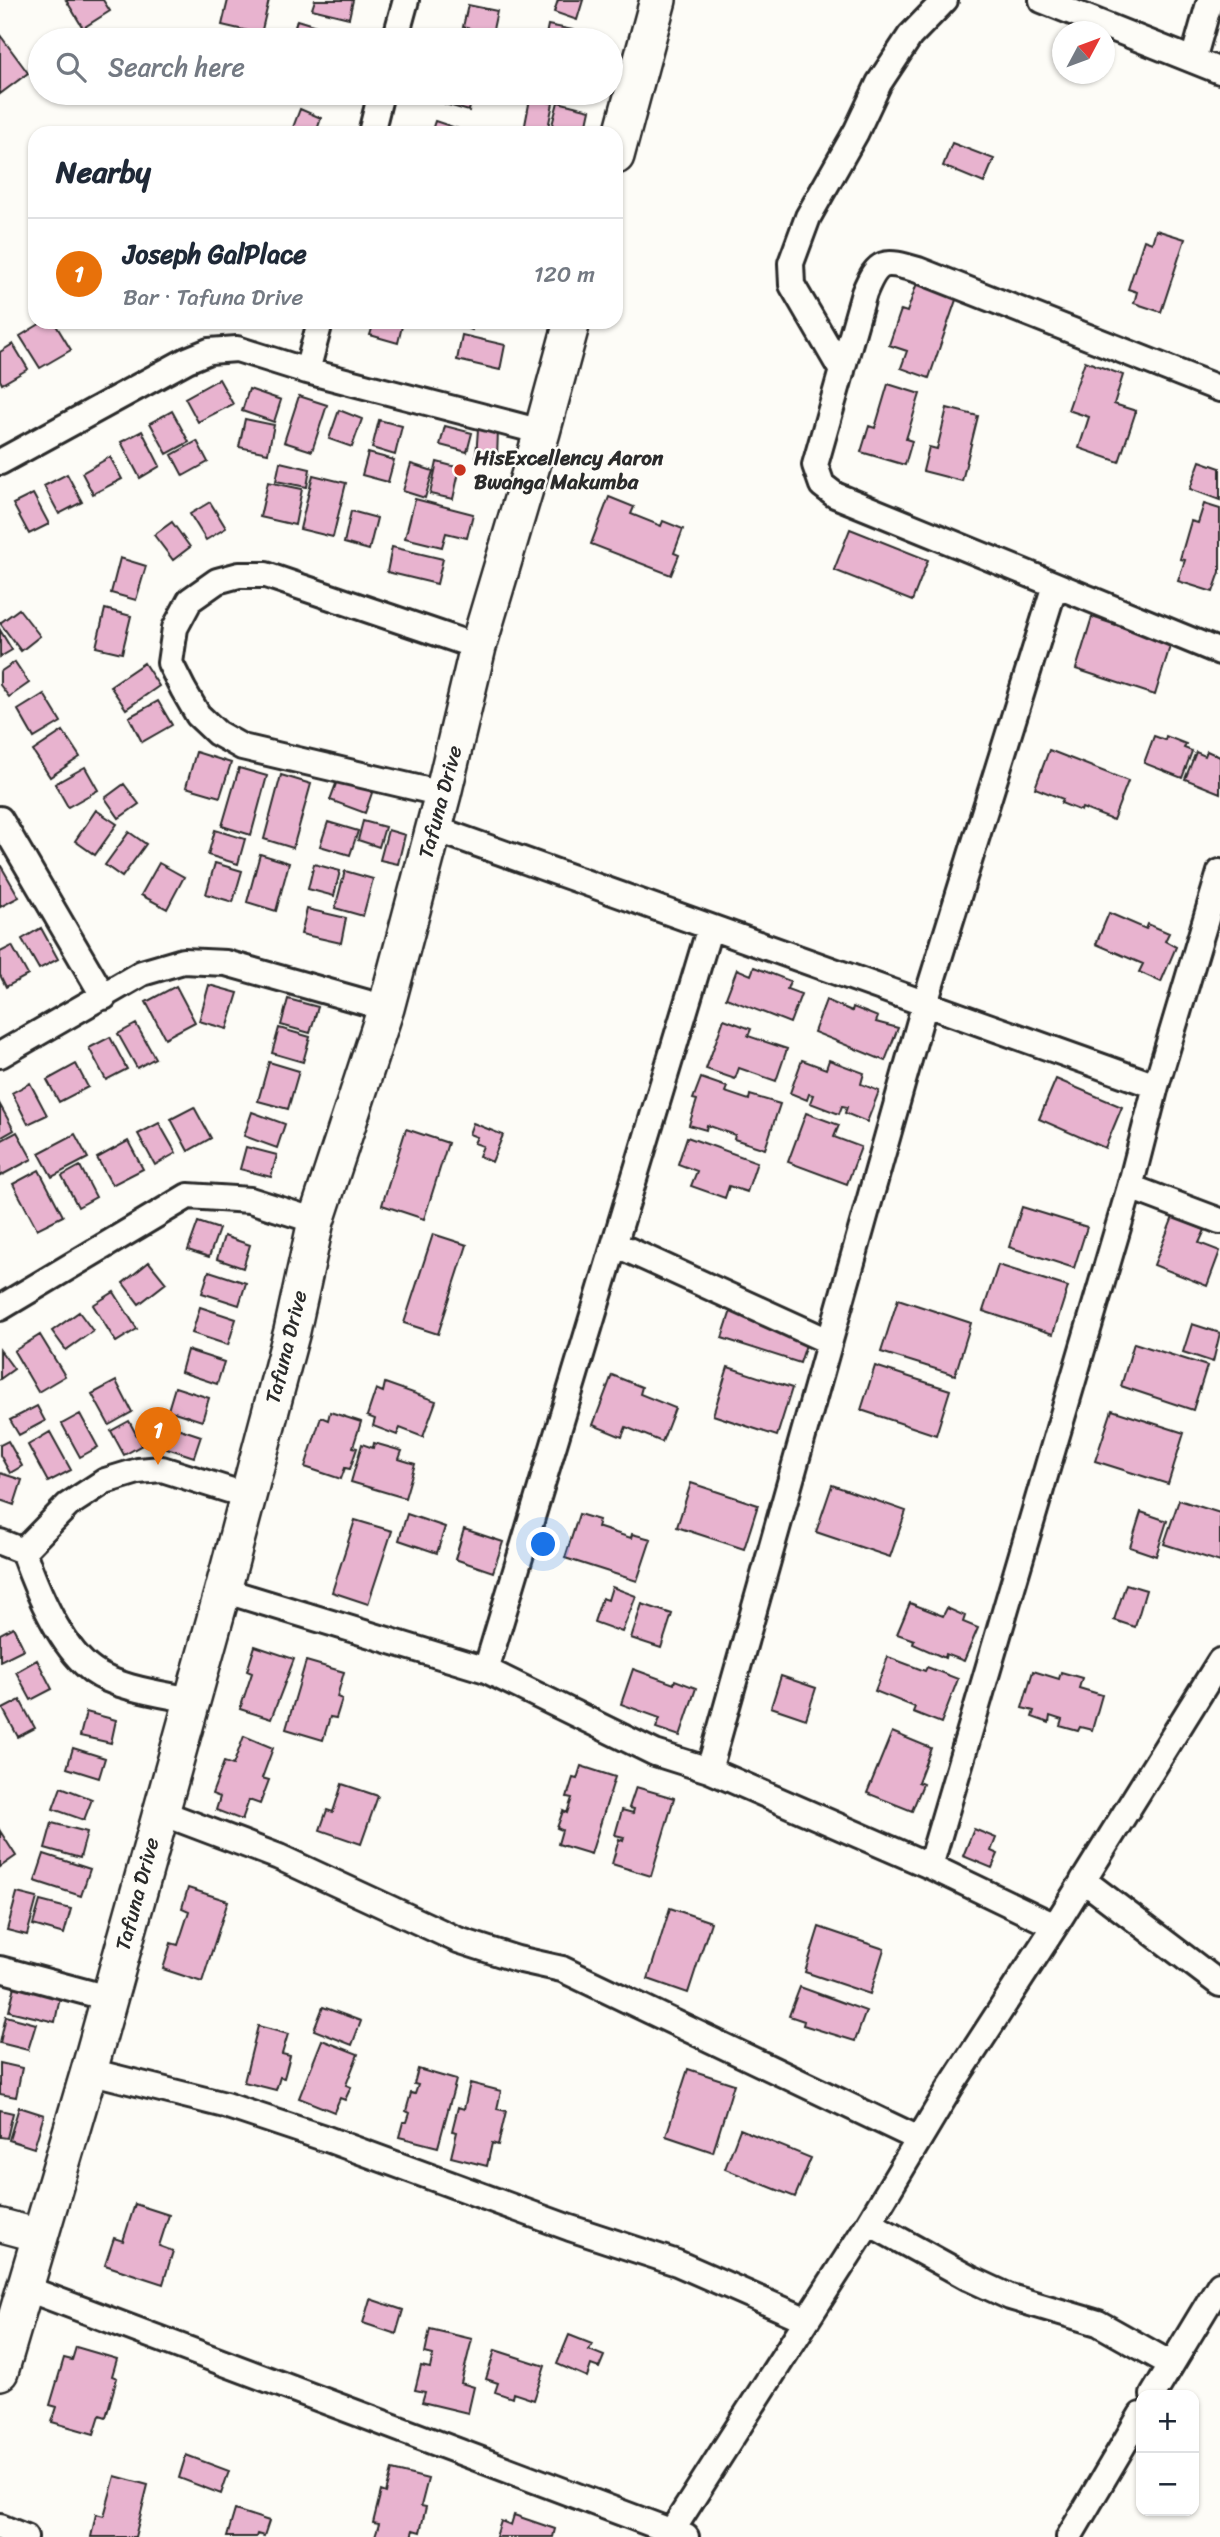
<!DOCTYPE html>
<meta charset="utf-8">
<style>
body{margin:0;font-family:Sriracha,sans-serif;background:#f6f6f7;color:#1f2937}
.controls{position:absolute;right:21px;bottom:21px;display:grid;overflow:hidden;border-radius:14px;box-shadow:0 2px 5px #0004}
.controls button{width:63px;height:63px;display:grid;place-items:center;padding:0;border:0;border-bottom:2px solid #e0e1e3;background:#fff;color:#1f2937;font:35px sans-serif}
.compass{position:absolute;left:1052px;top:21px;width:63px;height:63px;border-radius:50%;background:#fff;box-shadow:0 2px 5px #0004;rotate:49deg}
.you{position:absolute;left:544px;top:1545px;width:24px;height:24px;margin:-18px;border:5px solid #fff;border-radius:50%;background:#1a73e8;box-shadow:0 0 0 10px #1a73e833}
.badge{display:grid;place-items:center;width:46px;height:46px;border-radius:50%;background:#111827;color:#fff;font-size:23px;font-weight:700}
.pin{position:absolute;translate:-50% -58px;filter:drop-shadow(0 2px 4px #0008)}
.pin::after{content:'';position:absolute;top:37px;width:24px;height:21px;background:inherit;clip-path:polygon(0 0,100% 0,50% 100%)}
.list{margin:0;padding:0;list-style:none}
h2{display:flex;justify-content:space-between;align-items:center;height:91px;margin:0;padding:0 28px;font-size:30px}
h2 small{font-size:23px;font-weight:400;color:#747a83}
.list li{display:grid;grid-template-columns:46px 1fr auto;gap:21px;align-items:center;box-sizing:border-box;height:112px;padding:0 28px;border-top:2px solid #e0e1e3}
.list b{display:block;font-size:26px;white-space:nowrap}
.list p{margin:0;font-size:23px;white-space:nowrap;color:#747a83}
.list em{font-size:23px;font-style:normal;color:#747a83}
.icon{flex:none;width:38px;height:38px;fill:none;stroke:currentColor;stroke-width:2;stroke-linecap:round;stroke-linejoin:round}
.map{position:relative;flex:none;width:1220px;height:2537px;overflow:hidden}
.search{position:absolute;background:#fff;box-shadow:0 2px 5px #0004;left:28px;top:28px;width:595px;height:77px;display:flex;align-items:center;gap:18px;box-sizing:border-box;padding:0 24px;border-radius:38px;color:#747a83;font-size:26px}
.panel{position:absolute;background:#fff;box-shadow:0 2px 5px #0004;left:28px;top:126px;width:595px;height:203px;border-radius:21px}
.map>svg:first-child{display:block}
.building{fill:#e8b3cf;stroke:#2b2b2b;stroke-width:2}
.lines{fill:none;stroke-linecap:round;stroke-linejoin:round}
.minor-casing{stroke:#2b2b2b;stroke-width:30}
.tertiary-casing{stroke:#2b2b2b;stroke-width:37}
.secondary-casing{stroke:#2b2b2b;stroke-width:40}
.minor{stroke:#fdfcf7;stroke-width:24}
.tertiary{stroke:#fdfcf7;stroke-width:32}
.secondary{stroke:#fdfcf7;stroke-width:35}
.poi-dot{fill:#c8321e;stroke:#fdfcf7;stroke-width:2.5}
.labels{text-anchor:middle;stroke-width:5;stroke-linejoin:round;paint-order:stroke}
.poi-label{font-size:21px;font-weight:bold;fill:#2b2b2b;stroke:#fdfcf7;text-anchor:start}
.street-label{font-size:21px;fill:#2b2b2b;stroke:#fdfcf7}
</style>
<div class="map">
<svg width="1220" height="2537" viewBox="0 0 1220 2537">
<rect width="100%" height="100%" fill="#fdfcf7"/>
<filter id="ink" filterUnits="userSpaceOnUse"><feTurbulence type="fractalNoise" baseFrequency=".0143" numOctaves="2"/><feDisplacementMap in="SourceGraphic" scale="14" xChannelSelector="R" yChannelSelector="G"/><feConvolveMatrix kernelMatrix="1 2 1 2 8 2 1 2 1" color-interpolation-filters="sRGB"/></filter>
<g filter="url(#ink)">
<path class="building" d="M66,0H103L110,11L83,28Z
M228,0H269L261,34L222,25Z
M315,0H353L349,18L312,9Z
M558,0H583L577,20L554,12Z
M468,5L497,11L492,34L463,27Z
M297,20L345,35L344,40H291Z
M548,25L583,32L581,40H545Z
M0,35L28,73L0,94Z
M448,93H473L469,111L445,104Z
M530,99L553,103L547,133L524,130Z
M558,102L590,110L585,133H568L551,129Z
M300,109L321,118L316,133H299L292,130Z
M435,121L465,131L464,133H431Z
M952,143L994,159L984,183L943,166Z
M1156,230L1185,239L1161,312L1134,303L1137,292L1128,289L1144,240L1152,243Z
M918,280L958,294L929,378L901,368L907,351L889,345L901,310L907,312Z
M43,322H54L71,350L40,368L20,336Z
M374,322H403L398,343L370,335Z
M450,322H475L472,330Z
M462,335L505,345L500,370L457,360Z
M13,344L28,369L2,384L0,380V352Z
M1085,361L1123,375L1114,404L1136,411L1119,462L1079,448L1089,417L1068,410Z
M219,379L233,404L198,422L185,398Z
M888,384L920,394L906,439L912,441L905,465L861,452L869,426L875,428Z
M249,389L281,400L274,422L242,411Z
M299,396L327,405L312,451L284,442Z
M947,408L978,416L962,481L923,471L929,447L937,449Z
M339,410L362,419L352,447L329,439Z
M172,411L189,442L167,454L150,423Z
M245,419L274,425L268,453L239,447Z
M379,420L402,426L395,455L372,448Z
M445,426L472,433L467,452L440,445Z
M478,429L498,430L497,459L476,457Z
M142,431L160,466L140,478L121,442Z
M197,441L208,462L183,476L172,455Z
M368,453L394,460L388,482L362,475Z
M110,457L122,479L93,494L82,473Z
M1200,461L1220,468V500L1190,489Z
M280,462L310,469L307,487L276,481Z
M437,462L460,468L453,499L430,494Z
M411,464L433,471L425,498L403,491Z
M67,474L82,502L59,514L44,486Z
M313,475L346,483L333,537L300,529Z
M268,482L302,489L295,525L260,517Z
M33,494L49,524L29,534L13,504Z
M609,497L634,507L631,514L661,526L663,521L683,529L674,553L679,555L671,575L591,544Z
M415,499L473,514L467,538L446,533L442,547L405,538Z
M210,502L226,528L206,540L190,514Z
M1204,504L1220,509V572L1213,592L1178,581L1185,560L1180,559L1191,521L1198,523Z
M351,511L377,518L369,550L344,543Z
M172,522L190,547L173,560L154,535Z
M850,529L928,560L912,601L834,570Z
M392,547L443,559L437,584L387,572Z
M120,558L146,566L136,600L111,593Z
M19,609L40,636L21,651L0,623Z
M105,609L131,616L122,653L96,647Z
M1092,617L1171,643L1155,695L1076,669Z
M0,630L12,650L0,657Z
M15,662L29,683L9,697L0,685V672Z
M144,663L159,686L126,709L110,686Z
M44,694L61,722L34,738L18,710Z
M158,701L172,725L142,742L129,717Z
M63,731L80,757L50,777L33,751Z
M1154,736L1165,740L1166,736L1186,744L1184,748L1192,751L1182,778L1144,763Z
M1049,750L1128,781L1113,820L1082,808L1081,811L1061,803L1063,799L1035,788Z
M1207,751L1220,757V793L1185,779L1196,752L1205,756Z
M196,752L231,763L220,797L186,787Z
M85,767L98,790L68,807L55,784Z
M239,768L267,776L251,835L222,826Z
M340,773L374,787L365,813L330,800Z
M281,775L311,784L293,848L264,839Z
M124,784L139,804L119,818L105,798Z
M96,810L117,824L95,855L75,841Z
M363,821L385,827L379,847L358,840Z
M328,822L358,831L350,855L320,846Z
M215,830L245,839L238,864L208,855Z
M388,830L405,835L398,864L380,860Z
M129,832L146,844L122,877L105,865Z
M260,854L289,863L276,911L247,902Z
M159,863L184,877L167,909L141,895Z
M215,863L242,871L233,902L206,894Z
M314,864L340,871L334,896L308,889Z
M1,866L19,897L0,907V867Z
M345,871L373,879L363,916L335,908Z
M307,909L346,918L341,943L301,934Z
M1109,913L1146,929L1148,924L1169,933L1165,941L1176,947L1161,982L1139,972L1143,964L1096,944Z
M41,928L58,959L39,969L22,939Z
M12,946L28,975L6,987L0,975V952Z
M754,967L790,981L787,989L801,994L790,1023L726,998L737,969L751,975Z
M209,985L238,993L227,1029L199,1021Z
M176,986L195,1022L165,1038L146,1002Z
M288,999L318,1007L310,1033L281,1025Z
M826,1000L852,1011L853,1007L878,1017L876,1022L898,1028L885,1061L814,1032Z
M724,1019L751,1029L748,1036L787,1049L776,1081L739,1068L735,1079L706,1069Z
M136,1024L155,1058L137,1068L118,1034Z
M279,1028L310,1037L303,1062L272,1053Z
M110,1037L127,1069L106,1080L89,1048Z
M802,1060L826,1069L829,1060L864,1073L861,1084L879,1091L867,1122L845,1113L847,1107L842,1106L839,1114L810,1103L813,1095L809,1094L807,1100L790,1093Z
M269,1062L299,1071L288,1109L258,1101Z
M76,1064L88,1087L59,1102L47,1080Z
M701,1078L727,1087L725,1092L749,1100L750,1095L780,1104L765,1149L734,1139L735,1135L707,1125L706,1130L689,1125L697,1100L693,1099Z
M1056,1079L1122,1107L1105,1148L1039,1119Z
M30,1083L47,1115L28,1124L12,1093Z
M0,1105L14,1130L0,1138Z
M194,1107L211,1138L188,1151L171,1119Z
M252,1112L285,1124L277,1148L244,1136Z
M806,1113L839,1125L834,1137L861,1147L847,1184L788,1162Z
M159,1123L176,1153L155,1165L138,1134Z
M473,1123L503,1135L492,1162L479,1156L483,1146L474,1143L477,1137L469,1134Z
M406,1129L448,1143L424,1219L382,1205Z
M17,1132L32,1159L0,1176V1141Z
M75,1134L88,1158L52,1177L39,1153Z
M687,1137L757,1162L747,1192L729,1186L725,1198L691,1186L697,1171L678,1164Z
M128,1141L143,1169L112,1185L97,1158Z
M246,1147L277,1155L271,1177L240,1169Z
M80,1166L96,1197L78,1207L62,1176Z
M39,1170L63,1216L37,1229L13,1184Z
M1022,1207L1087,1227L1074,1268L1009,1247Z
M1173,1217L1205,1230L1199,1243L1220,1251L1207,1286L1154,1265Z
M198,1222L219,1229L209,1257L188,1250Z
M433,1234L467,1245L438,1334L404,1323Z
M224,1236L250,1245L243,1268L217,1259Z
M149,1262L166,1283L139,1304L123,1283Z
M998,1265L1068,1287L1053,1334L983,1311Z
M209,1271L246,1283L239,1305L202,1293Z
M114,1292L137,1329L116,1342L93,1305Z
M736,1295L814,1320L800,1363L722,1338Z
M898,1299L971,1323L955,1375L881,1352Z
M200,1307L236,1319L228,1345L192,1333Z
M79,1312L93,1331L66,1350L52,1331Z
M1192,1324L1220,1333L1213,1362L1183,1352Z
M40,1335L65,1376L38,1392L14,1351Z
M1134,1343L1207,1366L1193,1410L1121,1386Z
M0,1350L14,1369L0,1379Z
M187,1350L224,1362L217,1384L181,1372Z
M875,1366L950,1390L936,1435L861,1410Z
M728,1367L792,1388L777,1436L713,1415Z
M612,1375L642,1387L640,1394L675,1408L662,1442L626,1427L622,1437L593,1425Z
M116,1381L132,1412L109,1425L92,1394Z
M385,1383L436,1401L423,1437L400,1428L397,1435L373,1426L375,1419L367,1416L376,1389L383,1392Z
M175,1387L209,1398L202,1421L168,1410Z
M37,1406L45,1421L19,1435L10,1420Z
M1112,1410L1184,1433L1168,1484L1095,1461Z
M330,1412L361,1422L353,1447L357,1448L350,1469L345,1468L341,1479L305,1467L321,1417L328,1420Z
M80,1414L98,1447L80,1457L62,1424Z
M129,1421L142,1445L124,1455L111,1431Z
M171,1426L201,1436L194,1457L164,1447Z
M50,1432L71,1470L48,1482L28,1445Z
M8,1441L22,1466L10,1473L0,1455V1445Z
M374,1443L402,1451L399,1459L415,1464L405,1498L351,1482L362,1444L373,1448Z
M0,1473L22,1480L14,1505L0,1500Z
M691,1483L758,1505L744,1549L677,1527Z
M832,1485L906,1511L890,1557L816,1532Z
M1179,1500L1220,1513V1562L1164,1544Z
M1141,1512L1167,1521L1156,1556L1130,1547Z
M407,1514L445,1527L437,1553L399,1540Z
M579,1514L599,1520L597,1527L631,1538L632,1534L651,1539L637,1581L565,1558Z
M355,1520L392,1531L368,1604L332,1592Z
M464,1529L503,1542L493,1572L455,1559Z
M1126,1584L1146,1590L1135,1627L1114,1620Z
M612,1587L636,1596L622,1632L594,1622L602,1598L608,1600Z
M910,1603L943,1616L947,1608L965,1616L963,1622L978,1628L964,1661L946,1654L945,1658L913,1644L914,1640L897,1634Z
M642,1604L672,1614L661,1648L631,1638Z
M13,1627L24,1649L0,1661V1634Z
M255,1646L294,1659L271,1719L240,1709L252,1673L247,1671Z
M888,1657L925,1671L927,1667L958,1679L941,1723L913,1712L915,1707L875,1691Z
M37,1660L52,1689L31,1700L16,1672Z
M306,1661L344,1672L337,1697L342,1699L336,1718L330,1717L323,1740L286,1729Z
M633,1669L674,1684L675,1680L696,1688L680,1736L656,1728L660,1718L621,1704Z
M1033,1671L1059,1679L1061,1672L1082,1678L1079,1688L1102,1695L1092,1730L1080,1727L1078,1731L1060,1726L1062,1720L1050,1716L1049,1723L1032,1717L1034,1711L1022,1708Z
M781,1676L816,1688L806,1719L771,1707Z
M20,1700L35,1728L18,1737L3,1709Z
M86,1712L116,1720L111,1743L80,1736Z
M892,1732L931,1748L918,1782L923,1784L912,1811L867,1793Z
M244,1736L273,1748L262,1778L269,1780L260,1804L249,1800L242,1820L216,1810L220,1797L212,1794L224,1762L233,1765Z
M73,1748L105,1758L99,1778L67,1768Z
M581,1766L615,1777L591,1854L558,1844L562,1830L557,1828L563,1811L567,1813L572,1798L567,1797L573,1778L577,1779Z
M342,1784L378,1796L361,1844L320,1830L327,1810L333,1812Z
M61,1787L92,1799L84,1820L53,1809Z
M636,1787L674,1798L651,1876L612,1864L619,1839L623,1841L624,1837L615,1835L622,1810L633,1813L634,1809L629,1808Z
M52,1823L87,1832L80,1858L45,1848Z
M974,1829L996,1838L991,1851L998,1854L992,1868L963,1856Z
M0,1831L16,1856L0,1867Z
M44,1854L90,1869L81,1896L35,1881Z
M188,1888L228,1901L202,1982L163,1969L171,1943L178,1945L189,1911L182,1908Z
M17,1893L37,1898L27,1935L7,1930Z
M40,1901L71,1909L64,1934L33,1925Z
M670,1908L711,1922L688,1993L648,1979Z
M819,1927L884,1949L870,1994L805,1972Z
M15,1986L60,1997L55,2022L9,2011Z
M800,1987L866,2011L855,2041L803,2025L804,2021L789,2016Z
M323,2007L361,2021L352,2045L314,2030Z
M6,2016L36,2024L28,2050L0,2043Z
M258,2026L288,2034L282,2054L290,2056L284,2078L280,2077L276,2090L244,2082Z
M322,2040L358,2054L346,2085L351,2087L345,2100L340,2098L334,2112L299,2098Z
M0,2063L22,2068L16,2097L0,2094Z
M418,2069L456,2080L438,2147L399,2137L403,2122H407L410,2113L406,2111L411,2093L415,2094L418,2085L414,2084Z
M688,2069L734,2084L713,2152L666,2136Z
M470,2083L501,2091L497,2109L506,2111L498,2145L492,2143L487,2166L451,2157L457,2132L452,2131L458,2107L464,2109Z
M19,2107L44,2115L34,2148L9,2140Z
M0,2110L13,2113L7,2138L0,2137Z
M740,2129L811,2158L795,2197L725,2169Z
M135,2204L169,2215L159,2246L173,2251L163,2284L105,2265L114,2238L123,2241Z
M370,2299L403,2310L396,2334L363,2323Z
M430,2329L472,2339L461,2383L474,2387L468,2413L422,2402L425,2392L415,2390L421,2366L430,2368L433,2355L425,2353Z
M569,2335L592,2344L589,2350L604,2356L599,2368L591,2365L587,2377L557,2364Z
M76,2347L117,2359L112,2376L117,2378L106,2417L100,2415L94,2434L52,2422L57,2407L50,2405L64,2358L72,2360Z
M495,2350L545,2366L534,2400L513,2393L512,2398L495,2392L498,2383L486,2379Z
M186,2455L229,2471L221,2494L179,2478Z
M392,2470L428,2479L421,2506L426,2507L420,2532L413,2530L411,2537H375L379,2524L373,2523L381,2491L386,2493Z
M115,2476L148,2485L135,2537H91L96,2514L104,2516Z
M235,2510L269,2521L264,2536L257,2534L256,2537H227Z
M514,2515L555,2529L553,2537H496L501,2521L511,2525Z"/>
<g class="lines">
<g class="minor-casing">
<path id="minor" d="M1042,0L1220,71
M395,40L406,0
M1193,60L1210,0
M371,133L381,93
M307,371L320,322
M842,371L792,285L791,263L808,217L856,132L879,83L910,36L945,0
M1220,389L918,270C884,260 878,259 864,293L815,465L822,485L835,495L1220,652
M0,462L187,360L209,351L237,349L307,371L542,432
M443,794L242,747L217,733L198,715L183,689L170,663L175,628L190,600L217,581L239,575H266L478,647
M0,819L104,997
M433,828L1156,1086
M0,1055L142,973L183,961L226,963L386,1008
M1130,1187L1220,1221
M615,1244L828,1341
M0,1308L188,1196L250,1200L316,1221
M0,1542L23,1551
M23,1551L68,1505L105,1481L138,1471L162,1469L248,1496
M23,1551C36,1588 60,1647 93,1671C116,1688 163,1694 191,1700
M223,1590L486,1670L655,1753L709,1770L930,1866L1055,1926
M486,1670L710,927
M709,1770L925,1003L1055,585
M160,1812L279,1857L458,1940L517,1959L562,1969L919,2139
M930,1866L1130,1187L1156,1086L1220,872
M1083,1880L1220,1984
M0,1969L108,1998
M89,2071L225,2105L327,2139L570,2228L677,2263L807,2320
M869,2223L969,2278L1010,2297L1098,2323L1171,2364
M25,2288L686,2537
M1153,2395L1220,2284
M0,2527L25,2537
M668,2537L869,2223L951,2086L1055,1926L1220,1661
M1069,2537L1141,2415"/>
</g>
<g class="tertiary-casing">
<path id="tertiary" d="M0,2225L41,2236"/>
</g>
<g class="secondary-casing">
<path id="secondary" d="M616,156L658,0
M0,2372L89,2071L223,1590L292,1331L316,1221L386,1008L443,794L478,647L542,432L572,322"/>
</g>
<use href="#minor" class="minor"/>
<use href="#tertiary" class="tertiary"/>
<use href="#secondary" class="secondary"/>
</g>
</g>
<circle class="poi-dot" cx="460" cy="470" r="7"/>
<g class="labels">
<g class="poi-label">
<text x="474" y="465">HisExcellency Aaron<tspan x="474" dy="24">Bwanga Makumba</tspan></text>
</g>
<g class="street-label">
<text transform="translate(440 802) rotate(-75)" y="7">Tafuna Drive</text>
<text transform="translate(286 1347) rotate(-76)" y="7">Tafuna Drive</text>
<text transform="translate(137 1894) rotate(-75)" y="7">Tafuna Drive</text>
</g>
</g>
</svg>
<div class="controls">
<button>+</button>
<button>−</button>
</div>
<svg class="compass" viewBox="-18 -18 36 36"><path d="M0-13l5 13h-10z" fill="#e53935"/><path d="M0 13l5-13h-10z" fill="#747a83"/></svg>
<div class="you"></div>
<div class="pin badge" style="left:158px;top:1465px;background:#e8710a">1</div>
<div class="search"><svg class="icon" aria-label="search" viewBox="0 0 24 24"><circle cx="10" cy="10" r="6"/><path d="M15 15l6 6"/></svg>Search here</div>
<section class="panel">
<h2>Nearby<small></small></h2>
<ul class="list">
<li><span class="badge" style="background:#e8710a">1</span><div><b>Joseph GalPlace</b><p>Bar · Tafuna Drive</p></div><em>120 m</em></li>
</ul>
</section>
</div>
